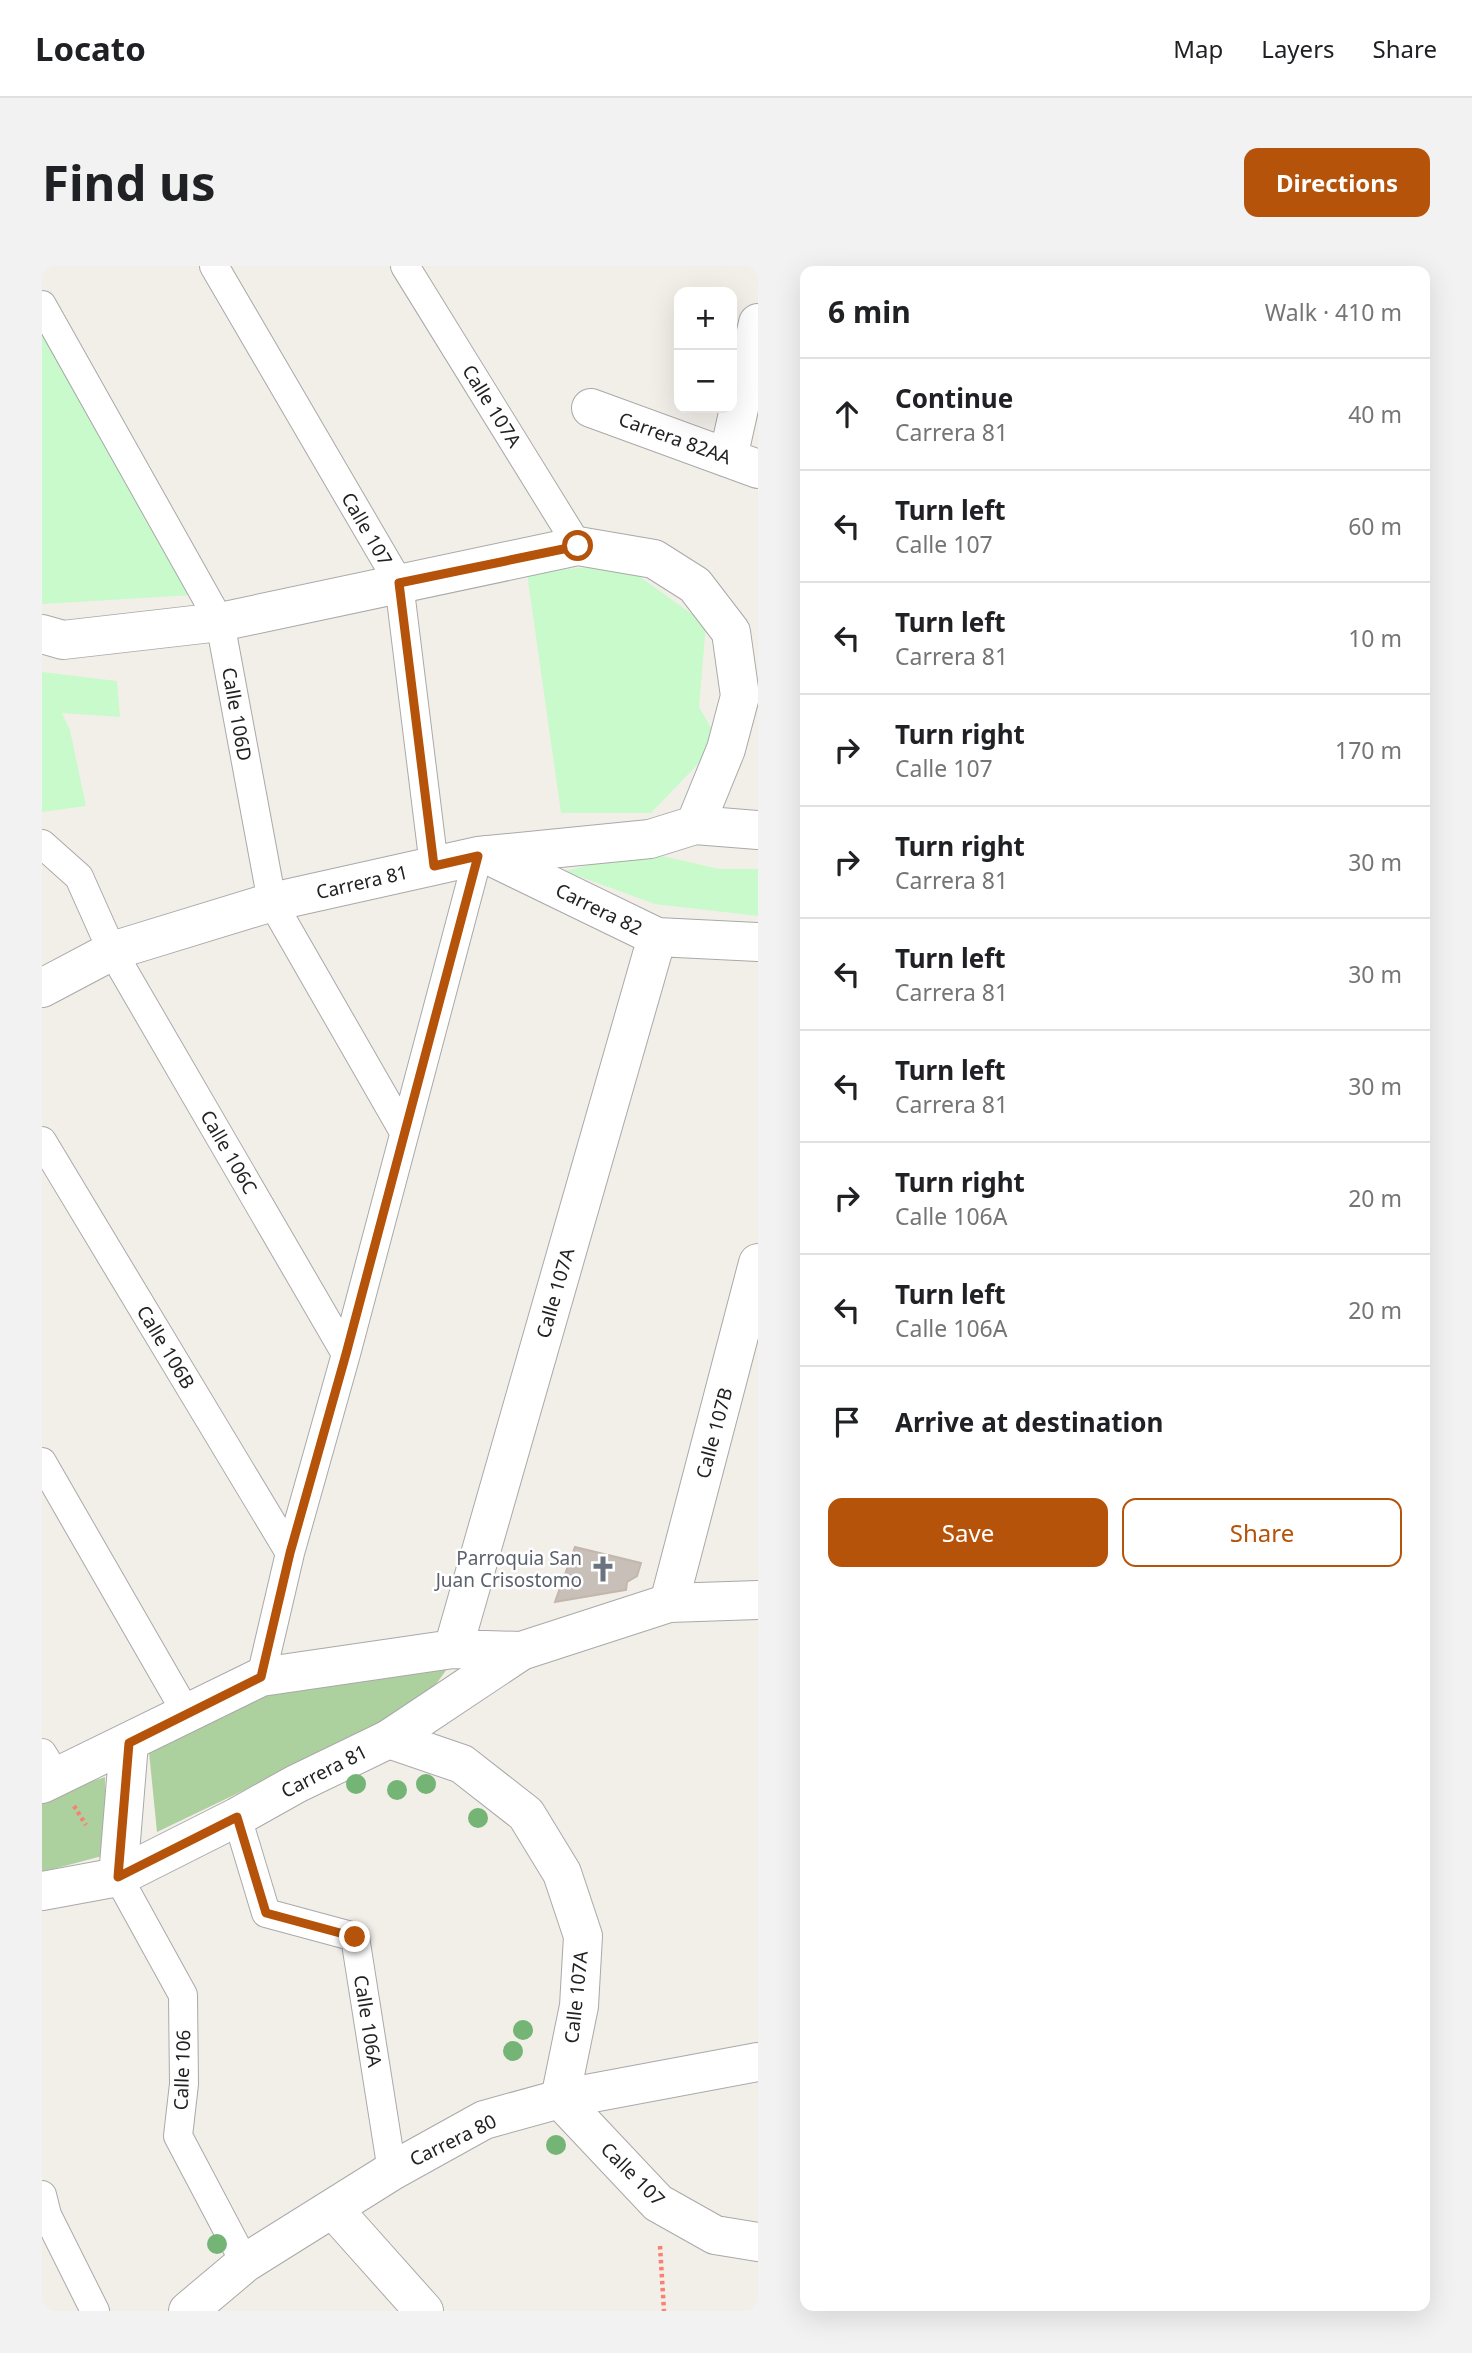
<!DOCTYPE html>
<meta charset="utf-8">
<style>
body{margin:0;font-family:"Noto Sans",sans-serif;background:#f2f2f2;color:#202124}
.controls{position:absolute;right:21px;top:21px;display:grid;overflow:hidden;border-radius:14px;box-shadow:0 7px 28px #0002}
.controls button{width:63px;height:63px;display:grid;place-items:center;padding:0;border:0;border-bottom:2px solid #e0e0e0;background:#fff;color:#202124;font:35px sans-serif}
.stop{position:absolute;width:21px;height:21px;margin:-16px;border:5px solid #b45309;border-radius:50%;background:#fff}
.stop.end{background:#b45309;border-color:#fff;box-shadow:0 2px 7px #0008}
.list{margin:0;padding:0;list-style:none}
h2{display:flex;justify-content:space-between;align-items:center;height:91px;margin:0;padding:0 28px;font-size:30px}
h2 small{font-size:23px;font-weight:400;color:#757577}
.list li{display:grid;grid-template-columns:46px 1fr auto;gap:21px;align-items:center;box-sizing:border-box;height:112px;padding:0 28px;border-top:2px solid #e0e0e0}
.list b{display:block;font-size:26px;white-space:nowrap}
.list p{margin:0;font-size:23px;white-space:nowrap;color:#757577}
.list em{font-size:23px;font-style:normal;color:#757577}
.actions{display:flex;gap:14px;padding:21px 28px}
.actions a{flex:1;padding:16px 0;border:2px solid #b45309;border-radius:14px;text-align:center;font-size:24px;color:#b45309}
.actions .main{background:#b45309;color:#fff}
.icon{flex:none;width:38px;height:38px;fill:none;stroke:currentColor;stroke-width:2;stroke-linecap:round;stroke-linejoin:round}
.map{position:relative;flex:none;width:716px;height:2045px;overflow:hidden;border-radius:14px}
header{display:flex;align-items:center;gap:42px;box-sizing:border-box;height:98px;padding:0 35px;background:#fff;border-bottom:2px solid #e0e0e0}
header strong{font-size:33px}
nav{display:flex;gap:38px;margin-inline-start:auto;font-size:24px}
.intro{display:flex;align-items:center;justify-content:space-between;box-sizing:border-box;height:168px;padding:0 42px}
h1{margin:0;font-size:49px}
.button{padding:18px 32px;border-radius:14px;background:#b45309;color:#fff;font-size:24px;font-weight:700}
main{display:flex;gap:42px;padding:0 42px}
aside{flex:1;background:#fff;border-radius:14px;box-shadow:0 7px 28px #0002}
.map>svg:first-child{display:block}
.forest{fill:#add19e}
.park{fill:#c8facc}
.building{fill:#c7bfb8;stroke:#c4b6ab;stroke-width:2}
.lines{fill:none;stroke-linecap:round;stroke-linejoin:round}
.pedestrian-casing{stroke:#a9a9a9;stroke-width:30}
.minor-casing{stroke:#a9a9a9;stroke-width:40}
.tertiary-casing{stroke:#a9a9a9;stroke-width:40}
.path{stroke:#fa8072;stroke-width:4.5;stroke-dasharray:3.5 3.5;stroke-linecap:butt}
.pedestrian{stroke:#fff;stroke-width:28}
.minor{stroke:#fff;stroke-width:38}
.tertiary{stroke:#fff;stroke-width:38}
.tree{fill:#74b475}
.route{stroke:#b45309;stroke-width:9}
.labels{text-anchor:middle;stroke-width:5;stroke-linejoin:round;paint-order:stroke}
.street-label{font-size:19px;fill:#222;stroke:#fff}
.worship-label{font-size:19px;fill:#5b616d;stroke:#fff;text-anchor:end}
</style>
<header>
<strong>Locato</strong>
<nav><a>Map</a><a>Layers</a><a>Share</a></nav>
</header>
<div class="intro"><h1>Find us</h1><a class="button">Directions</a></div>
<main>
<div class="map">
<svg width="716" height="2045" viewBox="0 0 716 2045">
<rect width="100%" height="100%" fill="#f2efe9"/>
<path class="forest" d="M405,1403L392,1421L340,1458L115,1566L107,1486L228,1428Z
M63,1511L64,1589L0,1606V1532Z"/>
<path class="park" d="M0,69L151,329L0,338Z
M580,298L664,358L657,441L677,476L609,547H519L485,307Z
M0,406L75,415L78,451L20,447L28,464L44,540L0,546Z
M603,586L677,603H716V650L613,638L522,605Z"/>
<path class="building" d="M533,1281L599,1297L595,1310L585,1316L584,1324L513,1336Z"/>
<g class="lines">
<g class="pedestrian-casing">
<path id="pedestrian" d="M172,0L357,317L392,600
M363,0L536,280
M0,39L178,356L230,636L362,866
M0,578L37,611L70,685L304,1088
M0,875L248,1287
M0,1196L145,1448
M219,1411L248,1287L304,1088L436,590
M0,1487L15,1511
M195,1551L224,1647L313,1671L350,1905
M76,1611L141,1729L142,1818L136,1870L203,1997
M0,1929L5,1949L53,2045"/>
</g>
<g class="minor-casing">
<path id="minor" d="M549,142L716,203
M686,192L716,57
M653,559L716,564
M446,589L615,671L716,676
M627,1337L716,997
M411,1383L615,671
M347,1473L420,1498L484,1548L520,1607L541,1670L537,1740L518,1833L616,1937L673,1969L716,1976
M0,1518L219,1411L411,1383L479,1385
M76,1611L87,1477
M291,1943L382,2045"/>
</g>
<g class="tertiary-casing">
<path id="tertiary" d="M0,368L21,374L178,356L536,280L612,293L653,319L689,366L698,430L684,483L653,559L608,573L436,590L230,636L70,685L0,722
M0,1625L76,1611L195,1551L254,1518L347,1473L479,1385L627,1337L716,1334
M146,2045L203,1997L350,1905L442,1854L518,1833L716,1796"/>
</g>
<path class="path" d="M32,1540L44,1559
M618,1980L622,2045"/>
<use href="#pedestrian" class="pedestrian"/>
<use href="#minor" class="minor"/>
<use href="#tertiary" class="tertiary"/>
</g>
<g class="tree">
<circle cx="314" cy="1518" r="10"/>
<circle cx="384" cy="1518" r="10"/>
<circle cx="355" cy="1524" r="10"/>
<circle cx="436" cy="1552" r="10"/>
<circle cx="481" cy="1764" r="10"/>
<circle cx="471" cy="1785" r="10"/>
<circle cx="514" cy="1879" r="10"/>
<circle cx="175" cy="1978" r="10"/>
</g>
<g class="lines">
<path class="route" d="M313,1671L224,1647L195,1551L76,1611L87,1477L219,1411L248,1287L304,1088L436,590L392,600L357,317L536,280"/>
</g>
<defs>
<g id="church-bare" transform="scale(2.1)"><path d="M-1.2-6h2.4v3.5h3.3v2.4h-3.3V6h-2.4V-.1h-3.3v-2.4h3.3Z" fill="#6b7280" stroke="#fff" stroke-width="2.5" paint-order="stroke"/></g>
</defs>
<g fill-rule="evenodd">
<use href="#church-bare" x="561" y="1303"/>
</g>
<g class="labels">
<g class="street-label">
<text transform="translate(450 140) rotate(58)" y="7">Calle 107A</text>
<text transform="translate(633 172) rotate(20)" y="7">Carrera 82AA</text>
<text transform="translate(325 263) rotate(60)" y="7">Calle 107</text>
<text transform="translate(195 448) rotate(80)" y="7">Calle 106D</text>
<text transform="translate(320 616) rotate(-13)" y="7">Carrera 81</text>
<text transform="translate(557 643) rotate(26)" y="7">Carrera 82</text>
<text transform="translate(187 886) rotate(60)" y="7">Calle 106C</text>
<text transform="translate(513 1027) rotate(-74)" y="7">Calle 107A</text>
<text transform="translate(124 1081) rotate(59)" y="7">Calle 106B</text>
<text transform="translate(672 1167) rotate(-75)" y="7">Calle 107B</text>
<text transform="translate(282 1505) rotate(-27)" y="7">Carrera 81</text>
<text transform="translate(534 1731) rotate(-84)" y="7">Calle 107A</text>
<text transform="translate(326 1755) rotate(81)" y="7">Calle 106A</text>
<text transform="translate(140 1804) rotate(-88)" y="7">Calle 106</text>
<text transform="translate(411 1874) rotate(-26)" y="7">Carrera 80</text>
<text transform="translate(591 1908) rotate(45)" y="7">Calle 107</text>
</g>
<g class="worship-label">
<text x="540" y="1299">Parroquia San<tspan x="540" dy="22">Juan Crisostomo</tspan></text>
</g>
</g>
</svg>
<div class="controls">
<button>+</button>
<button>−</button>
</div>
<div class="stop" style="left:536px;top:280px"></div>
<div class="stop end" style="left:313px;top:1671px"></div>
</div>
<aside>
<h2>6 min<small>Walk · 410 m</small></h2>
<ul class="list">
<li><svg class="icon" aria-label="ahead" viewBox="0 0 24 24"><path d="M12 20V5M6 11l6-6 6 6"/></svg><div><b>Continue</b><p>Carrera 81</p></div><em>40 m</em></li>
<li><svg class="icon" aria-label="left" viewBox="0 0 24 24"><path d="M17 20v-9H6M10 6l-5 5 5 5"/></svg><div><b>Turn left</b><p>Calle 107</p></div><em>60 m</em></li>
<li><svg class="icon" aria-label="left" viewBox="0 0 24 24"><path d="M17 20v-9H6M10 6l-5 5 5 5"/></svg><div><b>Turn left</b><p>Carrera 81</p></div><em>10 m</em></li>
<li><svg class="icon" aria-label="right" viewBox="0 0 24 24"><path d="M7 20v-9h11M14 6l5 5-5 5"/></svg><div><b>Turn right</b><p>Calle 107</p></div><em>170 m</em></li>
<li><svg class="icon" aria-label="right" viewBox="0 0 24 24"><path d="M7 20v-9h11M14 6l5 5-5 5"/></svg><div><b>Turn right</b><p>Carrera 81</p></div><em>30 m</em></li>
<li><svg class="icon" aria-label="left" viewBox="0 0 24 24"><path d="M17 20v-9H6M10 6l-5 5 5 5"/></svg><div><b>Turn left</b><p>Carrera 81</p></div><em>30 m</em></li>
<li><svg class="icon" aria-label="left" viewBox="0 0 24 24"><path d="M17 20v-9H6M10 6l-5 5 5 5"/></svg><div><b>Turn left</b><p>Carrera 81</p></div><em>30 m</em></li>
<li><svg class="icon" aria-label="right" viewBox="0 0 24 24"><path d="M7 20v-9h11M14 6l5 5-5 5"/></svg><div><b>Turn right</b><p>Calle 106A</p></div><em>20 m</em></li>
<li><svg class="icon" aria-label="left" viewBox="0 0 24 24"><path d="M17 20v-9H6M10 6l-5 5 5 5"/></svg><div><b>Turn left</b><p>Calle 106A</p></div><em>20 m</em></li>
<li><svg class="icon" aria-label="arrive" viewBox="0 0 24 24"><path d="M6 21V4h12l-3 4 3 4H6"/></svg><div><b>Arrive at destination</b></div></li>
</ul>
<div class="actions"><a class="main">Save</a><a>Share</a></div>
</aside>
</main>
